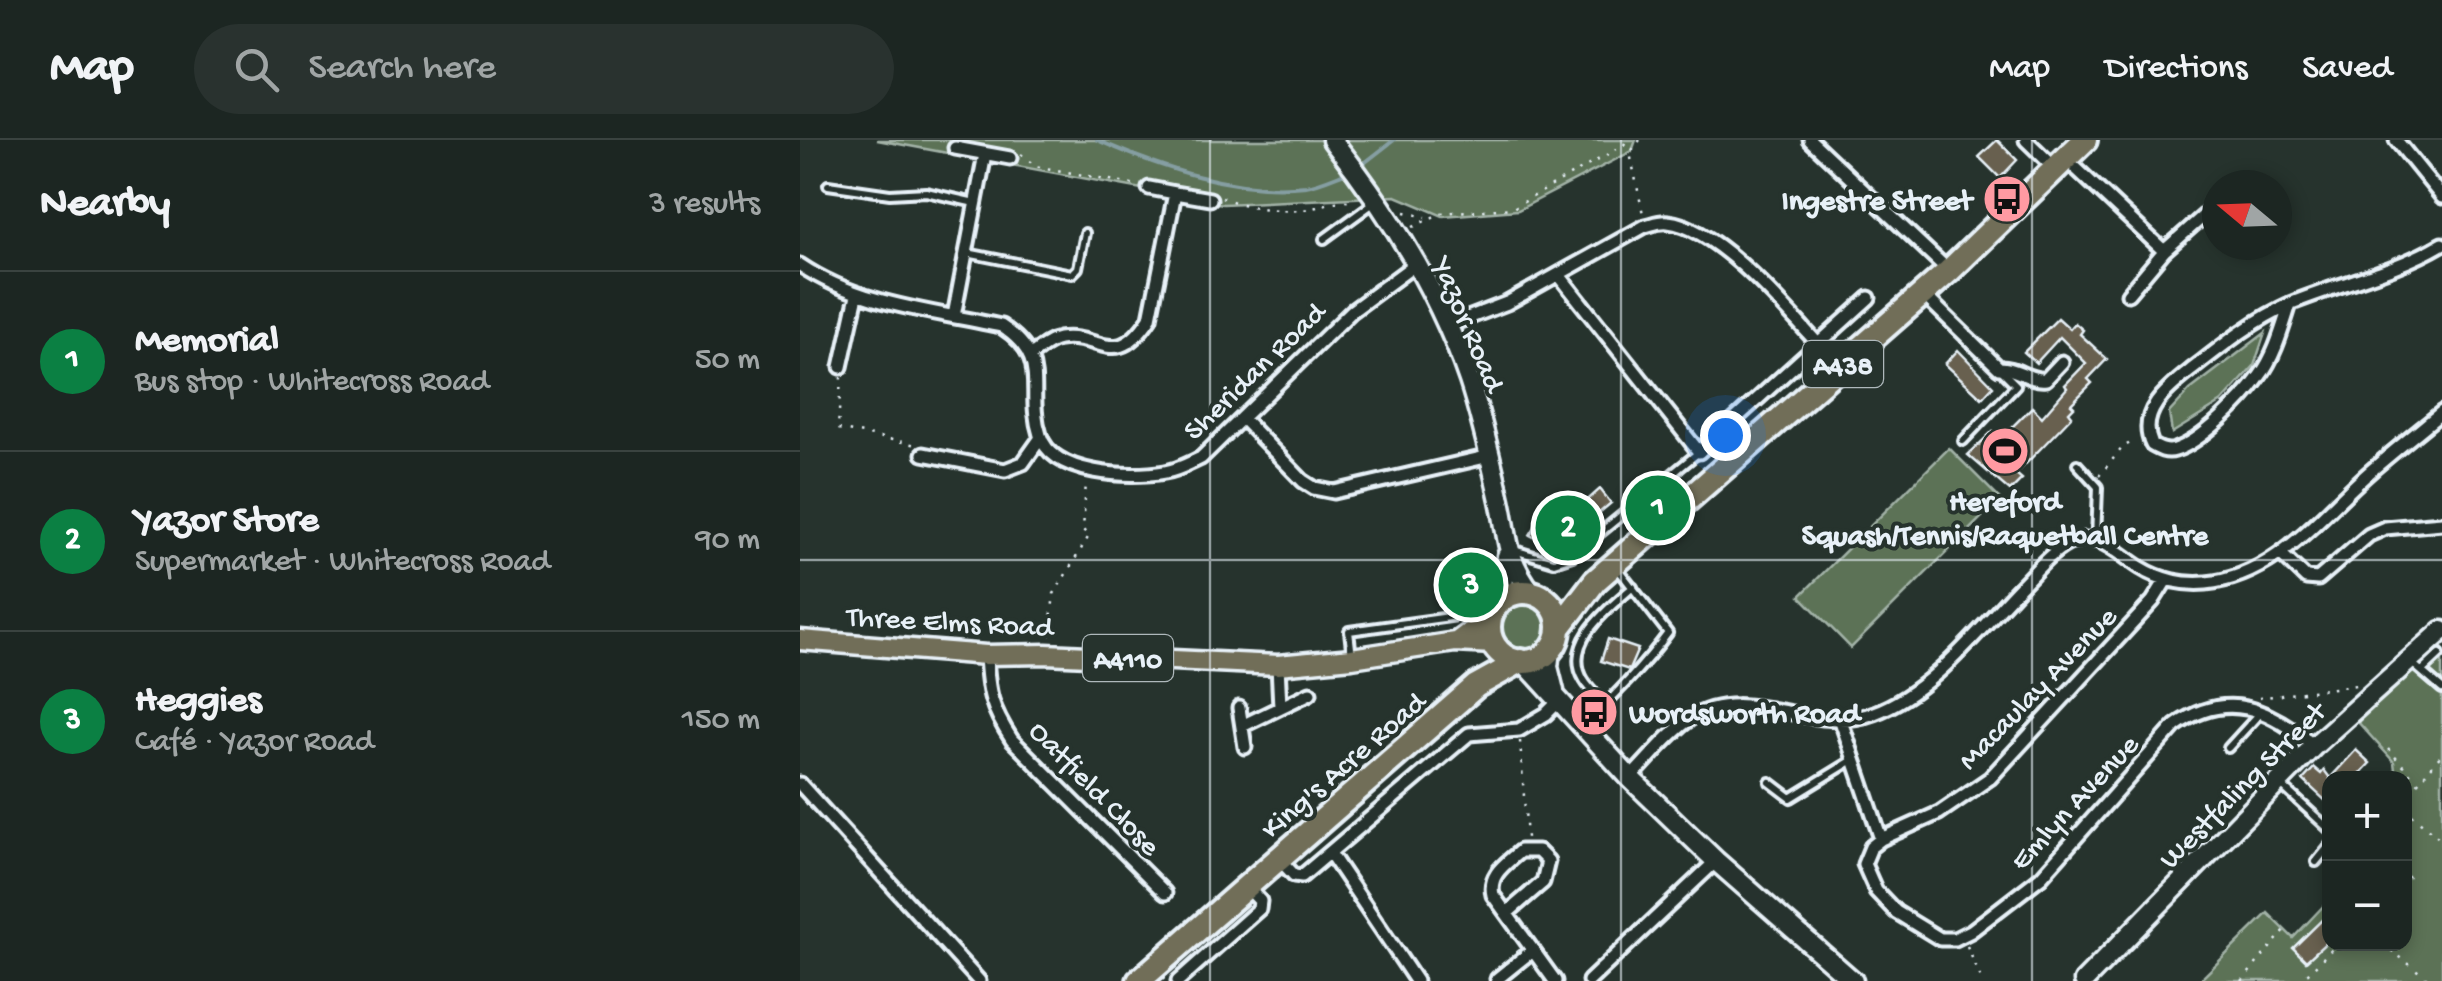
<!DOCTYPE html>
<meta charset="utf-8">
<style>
body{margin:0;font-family:"Gochi Hand",sans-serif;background:#29322f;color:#f1f3f6}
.controls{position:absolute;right:30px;bottom:30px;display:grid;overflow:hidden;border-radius:20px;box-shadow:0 5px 15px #0003}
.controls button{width:90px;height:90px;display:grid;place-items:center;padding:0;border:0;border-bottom:2px solid #3a4340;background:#1c2622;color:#f1f3f6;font:50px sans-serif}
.compass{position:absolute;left:1402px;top:30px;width:90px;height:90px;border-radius:50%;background:#1c2622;box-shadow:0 5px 15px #0003;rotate:289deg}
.you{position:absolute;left:925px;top:295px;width:35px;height:35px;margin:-25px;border:8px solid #fff;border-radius:50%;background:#1a73e8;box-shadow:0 0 0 15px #1a73e833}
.badge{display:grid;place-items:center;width:65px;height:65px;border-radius:50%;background:#0b8043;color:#fff;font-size:32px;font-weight:700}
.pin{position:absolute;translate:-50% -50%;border:5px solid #fff;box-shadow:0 2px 10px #0006}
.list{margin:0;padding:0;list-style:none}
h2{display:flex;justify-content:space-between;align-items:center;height:130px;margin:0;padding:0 40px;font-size:42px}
h2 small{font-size:32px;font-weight:400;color:#a0a5a5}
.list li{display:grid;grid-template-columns:65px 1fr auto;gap:30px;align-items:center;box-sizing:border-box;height:180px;padding:0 40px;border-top:2px solid #3a4340}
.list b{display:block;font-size:38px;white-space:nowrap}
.list p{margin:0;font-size:32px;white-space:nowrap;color:#a0a5a5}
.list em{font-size:32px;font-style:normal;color:#a0a5a5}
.icon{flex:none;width:55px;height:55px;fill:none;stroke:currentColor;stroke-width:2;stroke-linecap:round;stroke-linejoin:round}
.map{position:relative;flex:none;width:1642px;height:841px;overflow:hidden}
header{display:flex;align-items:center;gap:60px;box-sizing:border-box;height:140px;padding:0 50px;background:#1c2622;border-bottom:2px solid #3a4340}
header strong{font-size:48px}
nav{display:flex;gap:55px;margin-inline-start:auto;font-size:35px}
.search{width:700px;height:90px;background:#29322f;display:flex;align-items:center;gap:25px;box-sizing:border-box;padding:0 35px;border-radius:55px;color:#a0a5a5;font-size:38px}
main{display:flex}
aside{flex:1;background:#1c2622}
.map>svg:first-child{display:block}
.green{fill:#5b7256;stroke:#a2b2a7;stroke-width:2.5}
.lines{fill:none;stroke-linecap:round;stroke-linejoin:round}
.stream{stroke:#859ea2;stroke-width:4}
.building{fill:#676150;stroke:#e8f1f8;stroke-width:2.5}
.lane-casing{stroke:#e8f1f8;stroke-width:14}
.street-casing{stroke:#e8f1f8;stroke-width:19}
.secondary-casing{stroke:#e8f1f8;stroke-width:25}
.primary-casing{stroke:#e8f1f8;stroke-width:25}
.highway-casing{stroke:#e8f1f8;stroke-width:30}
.path{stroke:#e8f1f8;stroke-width:2.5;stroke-dasharray:2.5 8;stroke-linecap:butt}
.lane{stroke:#26332d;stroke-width:6}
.street{stroke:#26332d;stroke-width:11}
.secondary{stroke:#26332d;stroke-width:18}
.primary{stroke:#716e59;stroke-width:18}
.highway{stroke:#716e59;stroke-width:22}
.grid{fill:none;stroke:#e8f1f8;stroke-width:2.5;stroke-opacity:0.55}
.labels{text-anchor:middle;stroke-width:8;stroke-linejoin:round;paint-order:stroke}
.shield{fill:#26332d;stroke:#aeb8bb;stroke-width:2.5}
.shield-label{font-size:28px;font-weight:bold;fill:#e8f1f8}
.poi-label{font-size:30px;font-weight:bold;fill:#e8f1f8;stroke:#26332d;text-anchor:end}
.street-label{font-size:30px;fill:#e8f1f8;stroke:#26332d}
</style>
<header>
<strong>Map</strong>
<div class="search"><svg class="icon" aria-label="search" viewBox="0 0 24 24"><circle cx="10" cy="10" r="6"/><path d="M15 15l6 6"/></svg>Search here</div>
<nav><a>Map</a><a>Directions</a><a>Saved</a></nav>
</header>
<main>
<aside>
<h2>Nearby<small>3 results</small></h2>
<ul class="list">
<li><span class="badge">1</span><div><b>Memorial</b><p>Bus stop · Whitecross Road</p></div><em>50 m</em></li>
<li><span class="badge">2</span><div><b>Yazor Store</b><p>Supermarket · Whitecross Road</p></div><em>90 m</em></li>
<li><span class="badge">3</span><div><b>Heggies</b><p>Café · Yazor Road</p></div><em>150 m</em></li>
</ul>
</aside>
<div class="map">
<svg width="1642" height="841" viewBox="0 0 1642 841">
<rect width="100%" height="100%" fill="#26332d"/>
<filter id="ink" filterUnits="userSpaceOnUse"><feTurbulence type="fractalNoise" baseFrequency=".01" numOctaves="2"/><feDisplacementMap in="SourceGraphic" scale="20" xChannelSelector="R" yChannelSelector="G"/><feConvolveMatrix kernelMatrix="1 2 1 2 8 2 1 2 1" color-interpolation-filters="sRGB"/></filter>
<g filter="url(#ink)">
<path class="green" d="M77,0H836L832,11L718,70L643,76L596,56L423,64Z
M1465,193L1454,226L1422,262L1372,293L1369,273L1390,250Z
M1149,308L1200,359L1051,508L1000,456Z
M698 486a25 25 0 1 1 50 0a25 25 0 1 1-50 0Z
M1642,505V841H1399L1468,773L1493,798L1529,760L1530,804H1604V638H1596L1594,622L1558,582Z"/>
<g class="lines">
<path class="stream" d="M297,0C361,28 435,54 506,46C520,44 536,36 550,31
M558,28L594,0"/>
</g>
<path class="building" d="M1197,0L1217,20L1200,38L1179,17Z
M1258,178L1270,189L1275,183L1283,190L1280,194L1307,219L1288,239L1292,243L1271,264L1274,267L1269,272L1272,276L1216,334L1222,339L1210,351L1168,315L1193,291L1201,298L1232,267L1242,277L1267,248L1265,245L1286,223L1260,197L1236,223L1224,212Z
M1158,210L1193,246L1182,258L1145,224Z
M800,349L811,363L762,404L749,405L730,395L738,382L754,390Z
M808,499L838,509L829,530L801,521Z
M1556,610L1570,623L1556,638H1530V665L1503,640L1514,628L1521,634L1524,630L1530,638Z
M1530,772V799L1506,821L1493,808Z"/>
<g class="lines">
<g class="lane-casing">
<path id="lane" d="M28,45L90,54L126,52L175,63
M524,99L576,61
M167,113L272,134L278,128L285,93
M1163,301L1216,245L1200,229
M1277,324L1298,347L1296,399
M714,410L754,422L772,416L899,312
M552,517L549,491L657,476
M1613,524L1642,549
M1623,530L1640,514
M806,564C799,557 789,549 784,540C762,503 809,468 833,447
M784,586C814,556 843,527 868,493L818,429
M1428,608L1461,572
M970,642L991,658L1053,620
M1480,644L1530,690
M1516,722L1530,705"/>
</g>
<g class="street-casing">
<path id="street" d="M1010,0L1149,131
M1226,0L1256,29
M1596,0L1642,57
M155,8L210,18
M1266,19L1364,111L1328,154
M375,53L410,59
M1364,111L1417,64
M0,125C59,165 132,171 201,186C253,220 225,248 240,295C252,336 331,338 365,332C378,330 390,323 401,318L552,171L617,123
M759,135L899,312L1069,158
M1123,154L1199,228C1217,227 1228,241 1246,239L1262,222
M1490,164C1482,189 1475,216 1459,237C1443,260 1401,302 1375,310C1366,313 1359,309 1352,305C1337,273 1367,249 1390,231C1423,205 1454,180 1492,163C1541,143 1597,131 1642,104
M154,176L185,14
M647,186L707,163L845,86C853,84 860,81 868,82C917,87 986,169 1018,204
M231,215C240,209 248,201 259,199C301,193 315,231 350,178L375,53L349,48
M41,227L57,155
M443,279L503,341L514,348L534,352L690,316
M123,314L205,330L223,323L240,299
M1480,413L1506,438L1518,439L1569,395L1585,388L1642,383
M186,515C188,553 191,568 212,600L365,753
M478,525L480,567
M439,568L445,607
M1041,581L1081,699L1139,673L1190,638L1353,461L1366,440
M442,586L510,553
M830,638C849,619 868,594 890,579C945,542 1014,596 1074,573C1132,552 1179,489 1222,445C1236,431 1249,414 1267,404C1297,388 1317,413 1341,428C1360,440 1384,445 1406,443C1476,437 1522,373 1572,330C1595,310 1619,291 1642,272
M0,644L179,841
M1081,699L1071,707L1064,724L1076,751L1096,772L1140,799H1155L1171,791L1241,737L1375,586C1427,549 1470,569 1514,606
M530,713L616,841
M479,719L494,735L502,736L669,594L719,590L746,574L759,561
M707,773L743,742L748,721L738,711H720C706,724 688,734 693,755L755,841
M697,839L733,810
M378,841L459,769L460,761L447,747
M789,841L916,721"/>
</g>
<g class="secondary-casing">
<path id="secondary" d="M532,0C590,73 639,152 669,240C682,279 691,320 700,360C709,401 705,417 732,453
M701,461L707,416
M750,509L748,527L754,551
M723,521L830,638L916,721L1053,841
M1284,841L1514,606L1642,491"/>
</g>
<g class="primary-casing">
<path id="primary" d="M0,500L186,515L246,514L478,525L552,518L655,502L694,504
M656,502L691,476"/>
</g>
<g class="highway-casing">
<path id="highway" d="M689 487a35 35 0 1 1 70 0a35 35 0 1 1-70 0Z
M759,488L795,441L1149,131L1285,0
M339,841L676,546L721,521"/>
</g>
<path class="path" d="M840,0L830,13L843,74
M221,14L235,26L337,45
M422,57C444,67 477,72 501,70C523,68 532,58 555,62
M605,72L626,77
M613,87L641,73L713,68L824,5L826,0
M41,237L38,289L117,305
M1299,336L1323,307L1336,300
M249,496L254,454L289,396L283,390L286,342
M1459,558L1556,545
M720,601L727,698
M1588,609L1616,640
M1604,659L1642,614
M1604,668L1642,701
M1604,731L1609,732L1610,737H1604
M1583,804L1631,841
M1167,806L1182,841
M1442,841L1485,790
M1500,841L1537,804"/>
<use href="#lane" class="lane"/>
<use href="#street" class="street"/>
<use href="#secondary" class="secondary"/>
<use href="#primary" class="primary"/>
<use href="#highway" class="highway"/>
</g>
</g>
<path class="grid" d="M410,0V841M821,0V841M1232,0V841M0,420H1642"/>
<defs>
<g id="bus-disc" transform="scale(2.5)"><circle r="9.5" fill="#ff9aa2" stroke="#26332d"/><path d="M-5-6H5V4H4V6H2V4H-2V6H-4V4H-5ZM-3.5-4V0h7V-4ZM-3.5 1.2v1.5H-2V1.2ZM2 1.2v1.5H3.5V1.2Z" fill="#111"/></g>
<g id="stadium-disc" transform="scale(2.5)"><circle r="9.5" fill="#ff9aa2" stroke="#26332d"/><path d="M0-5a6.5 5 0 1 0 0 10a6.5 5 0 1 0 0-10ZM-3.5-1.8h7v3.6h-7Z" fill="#111"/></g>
</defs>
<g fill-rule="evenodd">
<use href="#bus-disc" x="1207" y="59"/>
<use href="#stadium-disc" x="1205" y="311"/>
<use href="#bus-disc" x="794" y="572"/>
</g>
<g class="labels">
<g class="shield">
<rect x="1003" y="201" width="80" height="46" rx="8"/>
<rect x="283" y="495" width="90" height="46" rx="8"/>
</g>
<g class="shield-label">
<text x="1043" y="234">A438</text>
<text x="328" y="528">A4110</text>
</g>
<g class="poi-label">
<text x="1172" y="69">Ingestre Street</text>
<text x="1205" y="370" text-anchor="middle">Hereford<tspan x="1205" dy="34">Squash/Tennis/Raquetball Centre</tspan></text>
<text x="829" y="582" text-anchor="start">Wordsworth Road</text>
</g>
<g class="street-label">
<text transform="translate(670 184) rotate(67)" y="10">Yazor Road</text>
<text transform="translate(453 230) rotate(-44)" y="10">Sheridan Road</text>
<text transform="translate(150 480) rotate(3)" y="10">Three Elms Road</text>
<text transform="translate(1236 547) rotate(-46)" y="10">Macaulay Avenue</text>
<text transform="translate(542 624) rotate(-41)" y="10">King's Acre Road</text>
<text transform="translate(1441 644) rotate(-45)" y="10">Westfaling Street</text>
<text transform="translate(296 647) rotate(46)" y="10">Oatfield Close</text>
<text transform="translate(1273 661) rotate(-47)" y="10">Emlyn Avenue</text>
</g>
</g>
</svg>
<div class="controls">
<button>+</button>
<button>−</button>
</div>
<svg class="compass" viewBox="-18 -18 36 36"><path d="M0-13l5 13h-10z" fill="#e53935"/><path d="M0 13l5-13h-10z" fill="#a0a5a5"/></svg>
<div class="you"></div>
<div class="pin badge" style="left:858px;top:368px">1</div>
<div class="pin badge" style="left:768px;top:388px">2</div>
<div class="pin badge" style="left:671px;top:445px">3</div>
</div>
</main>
